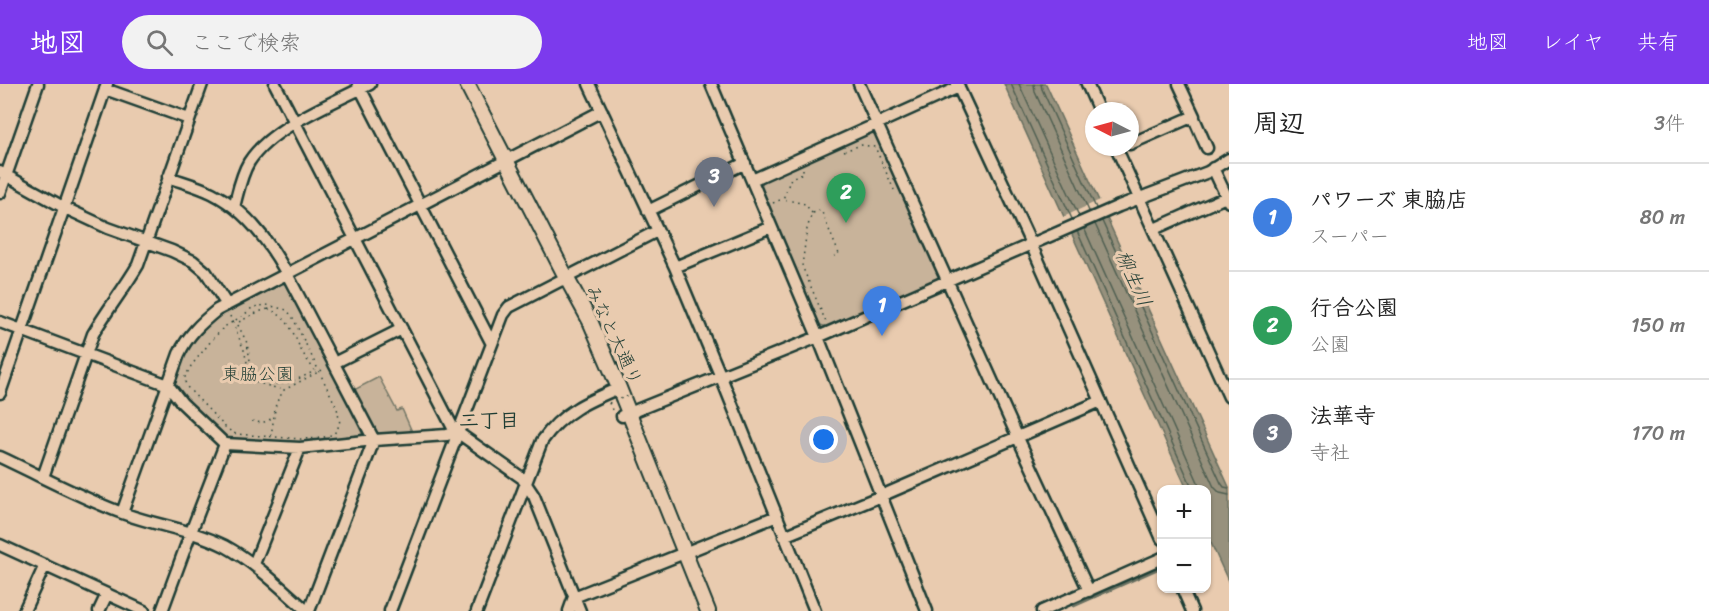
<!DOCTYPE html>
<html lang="ja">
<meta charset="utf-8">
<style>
body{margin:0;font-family:Sriracha,"Klee One",sans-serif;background:#f2f2f2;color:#222}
.controls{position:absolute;right:18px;bottom:18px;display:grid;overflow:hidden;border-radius:12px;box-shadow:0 2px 4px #0004}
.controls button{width:54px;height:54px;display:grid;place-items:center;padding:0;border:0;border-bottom:2px solid #e0e0e0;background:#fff;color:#222;font:30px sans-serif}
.compass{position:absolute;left:1085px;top:18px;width:54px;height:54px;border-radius:50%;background:#fff;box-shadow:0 2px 4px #0004;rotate:276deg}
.you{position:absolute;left:824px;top:356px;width:21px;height:21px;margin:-15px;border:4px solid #fff;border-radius:50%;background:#1a73e8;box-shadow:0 0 0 9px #1a73e833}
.badge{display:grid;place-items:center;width:39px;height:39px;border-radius:50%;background:#7c3aed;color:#fff;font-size:20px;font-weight:700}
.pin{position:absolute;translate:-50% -50px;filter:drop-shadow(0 2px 3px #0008)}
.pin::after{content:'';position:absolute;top:32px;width:21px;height:18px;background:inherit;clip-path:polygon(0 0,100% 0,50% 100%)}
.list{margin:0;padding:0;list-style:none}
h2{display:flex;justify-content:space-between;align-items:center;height:78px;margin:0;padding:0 24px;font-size:26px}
h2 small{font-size:20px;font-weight:400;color:#767676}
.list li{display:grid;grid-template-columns:39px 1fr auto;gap:18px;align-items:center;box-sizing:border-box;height:108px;padding:0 24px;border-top:2px solid #e0e0e0}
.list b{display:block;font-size:22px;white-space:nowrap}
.list p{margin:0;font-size:20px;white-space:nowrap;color:#767676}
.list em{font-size:20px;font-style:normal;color:#767676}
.icon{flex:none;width:33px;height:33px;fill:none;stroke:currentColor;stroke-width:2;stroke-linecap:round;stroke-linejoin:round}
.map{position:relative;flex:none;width:1229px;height:527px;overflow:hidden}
header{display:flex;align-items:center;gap:36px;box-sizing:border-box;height:84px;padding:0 30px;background:#7c3aed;color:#fff}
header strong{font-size:28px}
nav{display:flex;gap:33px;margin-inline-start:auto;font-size:21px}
.search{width:420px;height:54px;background:#f2f2f2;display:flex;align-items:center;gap:15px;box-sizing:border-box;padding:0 21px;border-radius:33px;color:#767676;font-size:22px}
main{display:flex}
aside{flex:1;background:#fff}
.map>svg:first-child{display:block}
.green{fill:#c8b39a;stroke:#747867;stroke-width:1.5}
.water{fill:#97917d;stroke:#676f60;stroke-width:1.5}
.pier{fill:#e9cbaf}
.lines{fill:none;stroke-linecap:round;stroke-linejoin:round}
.shore{stroke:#4f5f51;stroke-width:1.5}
.stream{stroke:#676f60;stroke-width:3}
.minor-casing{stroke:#1f3d34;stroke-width:15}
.major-casing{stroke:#1f3d34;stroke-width:18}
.path{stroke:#1f3d34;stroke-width:1.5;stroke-dasharray:1.5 4.5;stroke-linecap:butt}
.minor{stroke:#e9cbaf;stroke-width:10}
.major{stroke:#e9cbaf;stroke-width:14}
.path-bridge{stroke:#1f3d34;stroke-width:1.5;stroke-dasharray:1.5 4.5;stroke-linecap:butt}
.labels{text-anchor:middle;stroke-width:6;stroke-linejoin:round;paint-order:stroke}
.street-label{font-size:18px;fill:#1f3d34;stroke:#e9cbaf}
.park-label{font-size:18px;fill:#274339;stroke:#e9cbaf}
.water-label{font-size:20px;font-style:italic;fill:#2b453b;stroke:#e9cbaf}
.neighbourhood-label{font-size:20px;font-weight:bold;fill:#1f3d34;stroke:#e9cbaf}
</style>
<header>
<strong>地図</strong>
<div class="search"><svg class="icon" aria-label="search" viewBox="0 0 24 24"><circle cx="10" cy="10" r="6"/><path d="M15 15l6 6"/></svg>ここで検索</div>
<nav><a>地図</a><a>レイヤ</a><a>共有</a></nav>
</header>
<main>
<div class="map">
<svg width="1229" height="527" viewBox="0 0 1229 527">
<rect width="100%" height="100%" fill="#e9cbaf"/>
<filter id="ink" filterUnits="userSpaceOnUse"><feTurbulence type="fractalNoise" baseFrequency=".0167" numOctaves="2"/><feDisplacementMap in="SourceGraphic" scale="12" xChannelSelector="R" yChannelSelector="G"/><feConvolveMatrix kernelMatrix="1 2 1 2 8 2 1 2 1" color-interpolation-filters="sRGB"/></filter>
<g filter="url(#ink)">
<path class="green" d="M869,48L877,51L940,190L938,197L828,243L820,241L761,103L763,97Z
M282,199L287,201L326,274L362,349L359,354L308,360L227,356L184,315L174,302C177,291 179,280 184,270C201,233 248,217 282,199Z
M379,293L397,327L402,325L413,350L375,351L352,307Z"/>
<path class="water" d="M1004,0H1046L1229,403V499L1207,450L1206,406L1187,405Z"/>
<path class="pier" d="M1102,115L1110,132L1069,150L1061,134Z"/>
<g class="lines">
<path class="shore" d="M1011,0L1072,135
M1019,0L1079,132
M1034,0L1035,8L1089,127
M1041,0L1042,5L1096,124
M1102,137L1221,399L1224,403L1229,404
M1095,140L1214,403L1220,409L1229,411
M1084,144L1198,398L1199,406
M1077,147L1191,401L1192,406"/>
<path class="stream" d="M1074,522L1162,483"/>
<g class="minor-casing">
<path id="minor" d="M275,0L452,342L457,348L522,394L534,412L580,527
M358,0L491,258
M589,0L675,183L721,293L815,527
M711,0L818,253L927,527
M859,0L1018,354L1089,507
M957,0L1027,151L1162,455
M1087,0L1099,27
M105,5L189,35
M1193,32L1207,64
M1130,60L1194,32L1179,0
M1116,63L1229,313
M1213,84L1229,118
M0,88L65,124L108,144L172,167L193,177L206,188L227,221
M168,93C182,98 198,102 212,109C246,126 269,157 287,190L374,356L309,527
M752,96L959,3
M0,109L38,0
M234,123C238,108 241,91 249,78C271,43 333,19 370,0
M648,127L745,79
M1154,145L1226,113
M675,183L771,143
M0,238L168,301L182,319L225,360L300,364L374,356L447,351L457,348
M334,279L402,245
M0,309L107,0
M622,332L818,253L1119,122L1208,88L1229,75
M0,373C41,392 83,415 125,430C158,442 193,446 225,462C256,479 281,504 307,527
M43,393L93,250C107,226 124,205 138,181L202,0
M122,429L179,270C188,251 201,239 217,226L602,27
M784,452L881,412L1101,317
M0,461L144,527
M254,480L300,364
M1182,504L1192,527
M24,527L45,481
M99,527L107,510
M162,527L191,448L225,360
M390,527L503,231L509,223L657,147
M477,527L542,357C562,328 588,317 619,304
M569,527L574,513L777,432
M1042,527L1162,474"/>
</g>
<g class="major-casing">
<path id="major" d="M467,0L566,193L590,237L619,304L708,527"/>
</g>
<path class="path" d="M844,67L861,61L875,63L894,106
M803,85V89L791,94L783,115L805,120L812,129L807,145L802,182L826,238
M773,119L782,115
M813,129L821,126L839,170L834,172
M267,221L287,226L293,234L337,324L340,340L334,350L321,354L301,355L236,350L227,345L187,303L184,295L191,282L211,257L224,243L244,231L253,223Z
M268,225C289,233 292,247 301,266C305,273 310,280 315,287C291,298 281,306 255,294L252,288L247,259L237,239L258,228Z
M230,232L244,266L250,291L255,298L283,306
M609,319L613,328
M252,337L262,339L273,334
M271,352L276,319L284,306L324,285"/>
<use href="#minor" class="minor"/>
<use href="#major" class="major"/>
<path class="path-bridge" d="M609,319L631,311"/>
</g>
</g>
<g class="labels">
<g class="street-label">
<text transform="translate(614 251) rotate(65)" y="6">みなと大通り</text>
</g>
<g class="park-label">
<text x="258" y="296">東脇公園</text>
</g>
<g class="water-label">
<text transform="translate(1134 194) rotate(66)" y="7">柳生川</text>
</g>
<g class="neighbourhood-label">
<text x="489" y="343">二丁目</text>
</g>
</g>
</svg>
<div class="controls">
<button>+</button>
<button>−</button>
</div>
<svg class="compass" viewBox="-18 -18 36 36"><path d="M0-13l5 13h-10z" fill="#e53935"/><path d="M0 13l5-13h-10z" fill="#767676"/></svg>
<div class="you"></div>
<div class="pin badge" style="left:882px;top:252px;background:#3f7fe0">1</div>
<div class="pin badge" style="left:846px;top:139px;background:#2e9e5b">2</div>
<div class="pin badge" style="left:714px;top:123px;background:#6b7280">3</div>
</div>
<aside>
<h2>周辺<small>3件</small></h2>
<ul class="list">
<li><span class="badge" style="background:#3f7fe0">1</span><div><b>パワーズ 東脇店</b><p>スーパー</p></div><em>80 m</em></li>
<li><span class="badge" style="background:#2e9e5b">2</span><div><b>行合公園</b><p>公園</p></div><em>150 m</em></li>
<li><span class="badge" style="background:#6b7280">3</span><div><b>法華寺</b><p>寺社</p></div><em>170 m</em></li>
</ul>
</aside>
</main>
